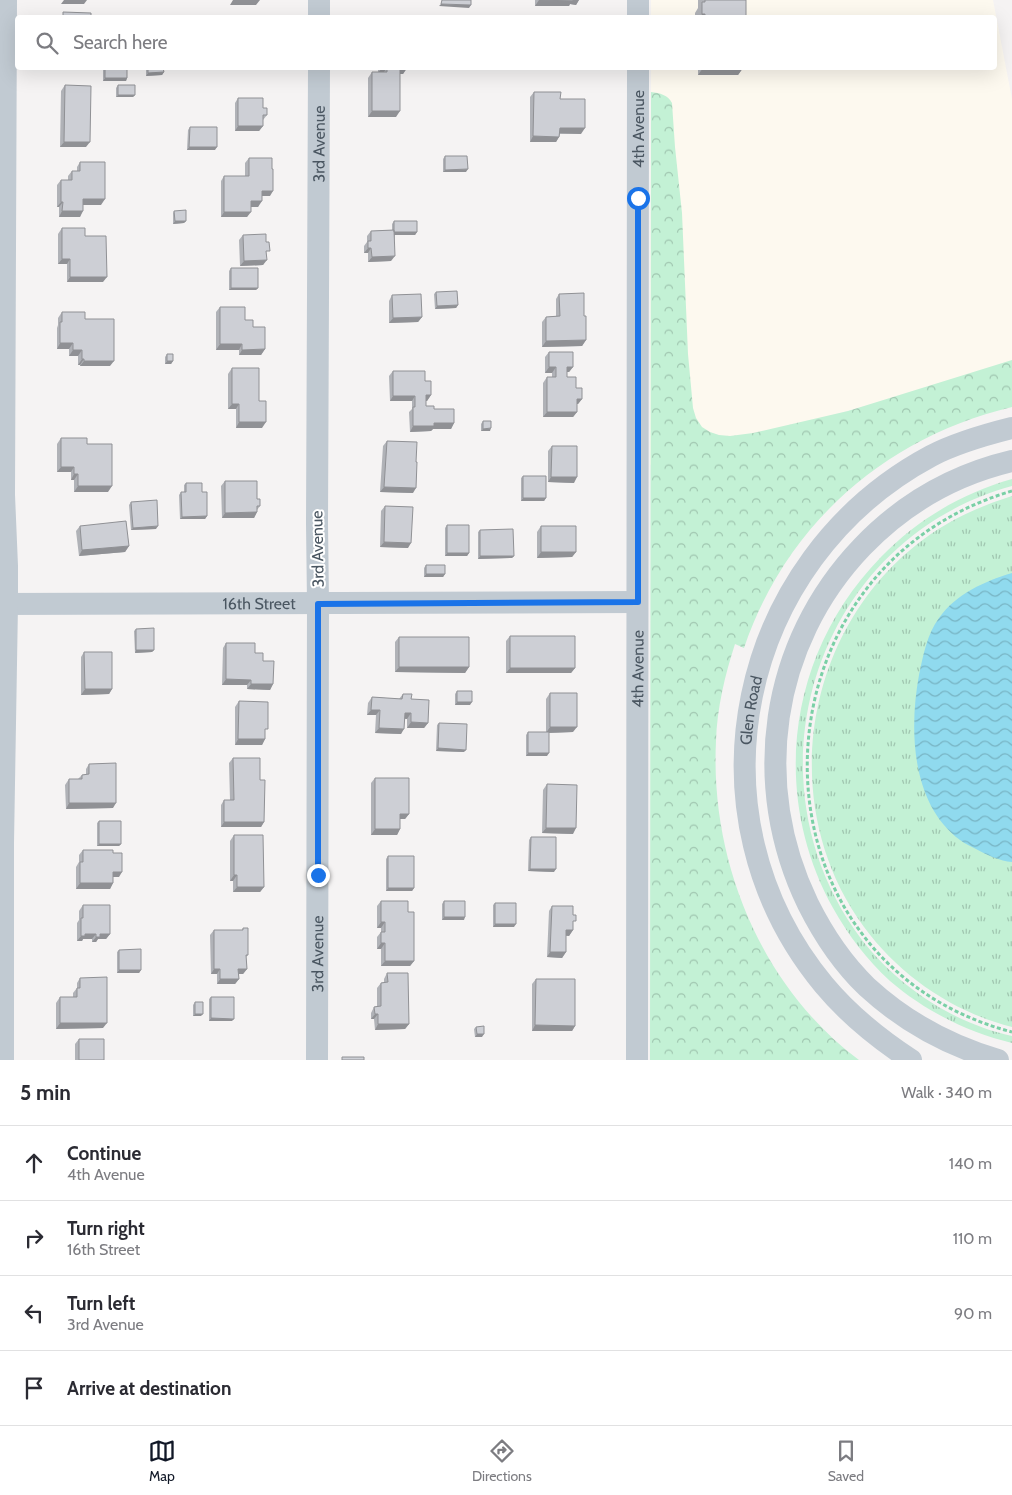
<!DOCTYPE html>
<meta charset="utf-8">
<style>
body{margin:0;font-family:Cabin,sans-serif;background:#f7f7f7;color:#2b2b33}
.stop{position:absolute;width:15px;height:15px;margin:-11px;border:4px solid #1a73e8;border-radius:50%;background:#fff}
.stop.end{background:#1a73e8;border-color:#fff;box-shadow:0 1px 5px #0008}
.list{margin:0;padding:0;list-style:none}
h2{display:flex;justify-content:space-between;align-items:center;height:65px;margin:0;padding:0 20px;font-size:21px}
h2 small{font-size:16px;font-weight:400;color:#7c7c81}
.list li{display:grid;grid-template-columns:32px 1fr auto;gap:15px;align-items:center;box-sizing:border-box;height:75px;padding:0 20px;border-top:1px solid #e1e1e2}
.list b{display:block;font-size:19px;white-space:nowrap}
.list p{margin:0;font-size:16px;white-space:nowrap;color:#7c7c81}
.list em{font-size:16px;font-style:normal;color:#7c7c81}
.icon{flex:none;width:28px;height:28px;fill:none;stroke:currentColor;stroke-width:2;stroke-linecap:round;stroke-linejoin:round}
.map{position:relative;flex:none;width:1012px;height:1060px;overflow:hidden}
.search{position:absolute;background:#fff;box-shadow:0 5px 20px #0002;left:15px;right:15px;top:15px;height:55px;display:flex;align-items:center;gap:12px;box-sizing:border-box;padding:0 18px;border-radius:5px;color:#7c7c81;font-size:19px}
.sheet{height:365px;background:#fff}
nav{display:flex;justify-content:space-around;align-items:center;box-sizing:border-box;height:70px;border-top:1px solid #e1e1e2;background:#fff;font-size:14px;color:#7c7c81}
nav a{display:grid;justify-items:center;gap:2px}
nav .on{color:#111827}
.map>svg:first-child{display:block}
.commercial{fill:#fdf9ef}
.grass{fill:url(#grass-tufts)}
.forest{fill:url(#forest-crowns)}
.water{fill:url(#water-waves)}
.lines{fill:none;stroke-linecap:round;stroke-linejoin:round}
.path{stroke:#7ad0a6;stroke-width:3;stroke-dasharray:4 2.5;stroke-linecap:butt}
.minor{stroke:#c1cad2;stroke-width:22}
.wall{fill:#b0b2b7}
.shaded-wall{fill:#909195}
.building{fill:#cdcfd5;stroke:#909195}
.route{stroke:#1a73e8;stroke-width:6}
.labels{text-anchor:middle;stroke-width:4;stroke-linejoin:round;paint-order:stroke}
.street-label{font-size:16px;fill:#4a5661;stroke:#fff}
</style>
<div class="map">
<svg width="1012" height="1060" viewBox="0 0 1012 1060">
<defs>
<pattern id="grass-tufts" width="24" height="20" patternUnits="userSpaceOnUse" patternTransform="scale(1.25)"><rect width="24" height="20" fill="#c3f1d5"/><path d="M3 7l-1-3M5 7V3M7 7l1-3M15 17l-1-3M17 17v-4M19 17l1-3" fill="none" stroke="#a0c6b0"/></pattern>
<pattern id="forest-crowns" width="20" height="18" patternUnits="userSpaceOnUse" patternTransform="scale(1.25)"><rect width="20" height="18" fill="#c3f1d5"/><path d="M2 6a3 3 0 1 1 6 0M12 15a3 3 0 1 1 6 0" fill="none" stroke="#a0c6b0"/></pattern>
<pattern id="water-waves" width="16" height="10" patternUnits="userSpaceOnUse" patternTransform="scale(1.25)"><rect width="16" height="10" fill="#90daee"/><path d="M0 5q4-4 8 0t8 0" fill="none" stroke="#78b4c4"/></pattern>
</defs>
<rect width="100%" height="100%" fill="#f5f3f3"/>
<path class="commercial" d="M651,0H993L1012,99V366L650,465L651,68H994V18L651,17Z"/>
<path class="grass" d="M1012,479V486C815,540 740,779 862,940C899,987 953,1023 1012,1036V1043C967,1032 925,1011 890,981C867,960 848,935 833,908C769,792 789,651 881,557C917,520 962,493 1012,479Z
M1012,496V1027C953,1012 900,976 864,927C775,806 803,628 924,539C951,519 980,506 1012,496Z"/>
<path class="forest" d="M651,92C660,93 668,95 672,103L675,147L682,213L688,354L693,408L696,418L702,427L710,432L719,435L730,436L753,433L848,411L1012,360V407C886,437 786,524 744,648L735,644C725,675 717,708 716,741C710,861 761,987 859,1060H650Z"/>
<path class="water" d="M1012,573V862C1000,861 987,855 976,849C971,846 965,844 960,840C911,804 909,729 919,675C923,656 927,634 939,618C956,594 985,581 1012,573Z"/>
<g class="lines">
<path class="path" d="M1012,491C742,570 736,959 1012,1032"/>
<g class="minor">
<path d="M319,0V18"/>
<path d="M638,18V0"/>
<path id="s1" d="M0,604L637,602"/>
<path d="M3,1060V843L7,604V566L4,495L6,0"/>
<path id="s2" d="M317,1060L318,603L317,523L319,68"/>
<path id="s3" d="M637,1060L638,68"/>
<path id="s4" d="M911,1060C879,1039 849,1015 824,985C683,815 737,560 931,456C956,443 984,435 1012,428"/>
<path d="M998,1060C950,1046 904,1021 867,987C842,963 823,934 808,904C750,785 770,643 862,547C904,503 953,475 1012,461"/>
</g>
</g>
<path class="wall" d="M535,0H579L576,5L570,4L569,6H535Z
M698,0H746V18H695V13L698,8Z
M103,68H127V78L126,81H103Z
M146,68H163L164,72L162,75L146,76Z
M378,68H407L403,74H400L396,117H368V78L372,72H378Z
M698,68H743L738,75H698Z
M65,85L86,147H60L61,91Z
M118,85L135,95L133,97H116V88Z
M534,92L560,99L581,134H560L559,137L556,142H530V97Z
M238,98L263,108L267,115L263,120V126L259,131H235V103Z
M190,127L215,150H187L188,130Z
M445,156L466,172H443V159Z
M249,158L270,196H262L258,207H251L247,217H221V181L224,176H245V163Z
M80,162L101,205H83L80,217H59V207H57V185L61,180H68V176L72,171H77V167Z
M174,211L186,221L184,223L173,224V213Z
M394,221L417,232L415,235H395L391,261L368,262V253H364V246L367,242V236L371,231L392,230V224Z
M62,228L85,236L103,282H67V264H58V234Z
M243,235L267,256L263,265L240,266L239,240Z
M231,268L258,288L256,290H229V271Z
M436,292L458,305L456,308L435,309L434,294Z
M559,294L584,316L586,340L582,346L542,347V322L546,317L556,316V299Z
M392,295L422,317L418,322L389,323V301Z
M220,307L245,320L253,327L265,349L261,355H239V350H216V312Z
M62,312L85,319L110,366H80V365H78V356H69V349H57V328L58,325V318Z
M549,352L573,367L569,372H567V377L576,388L582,399L578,404H577V412L573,417H543V383L547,377H552V373H545V357Z
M167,354L173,361L171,364H165V357Z
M232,368L259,401L262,428H236V409H228V374Z
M393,371L425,381L431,395L427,401H426V406L434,409L454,423L451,429H433L431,431L410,432L409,412L412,409V401H390L389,376Z
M483,421L490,431H481V424Z
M61,438L87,444L108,492H74V480H71V472H57V444Z
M387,441L413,493L380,492L383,446Z
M552,446L574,483L548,482V451Z
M523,476L546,498L544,501H521V478Z
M225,481L257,499L260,506L257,510V512L254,518H222L221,486Z
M186,483L202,492L207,516L205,519H180L179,495L181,492H184V485Z
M131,502L156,529L131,530L129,505Z
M385,506L408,548L380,547L381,511Z
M447,525L469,553L467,556H445V528Z
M80,526L129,546L125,552L79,556L76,531Z
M541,526L576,552L572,557L537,558V532Z
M480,530L514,556L512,558L478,559V532Z
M426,565L445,574L443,577H424V568Z
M136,629L154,650L152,652L135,653L134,631Z
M510,636L575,668L571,673H506V641Z
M399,637L469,667L465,673L395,672V642Z
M226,643L255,653L263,661L273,684L270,690L247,689V685H222L223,648Z
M84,652L112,689L109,694L81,695V657Z
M457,691L470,705H455V694Z
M550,693L573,732L549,733L547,756H526V735L528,732H546V699Z
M403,694L411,699L428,723L424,728H407V719H405L401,734L375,733L376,715H367L368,703L372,697L399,699Z
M239,701L265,733V739L262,745H235V707Z
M439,723L464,752L436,751L437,725Z
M233,758L260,780L264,822L261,827H221V805L224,800H230L229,763Z
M89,764L113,808L66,809L65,785L69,779H78L82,775L86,774V769Z
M375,778L409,814L405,819H400V829L397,835H371V783Z
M547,784L573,834L542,833L543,790Z
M99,821L121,844L119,846H97V823Z
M234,835L264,887L260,892H233V881H230V841Z
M531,837L554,872L528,871L529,840Z
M83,850L113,853L119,877H113V883L110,889H76V867L79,862V855Z
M388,856L414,888L412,891H386V859Z
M381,901L408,912L414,961L410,966H381V949H377V937L381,932V928H377V906Z
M444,901L464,920H442V904Z
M495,903L514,927H493V905Z
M83,905L110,934L106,939H98L96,942H92V939H83L82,941H77V923L79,920V911Z
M552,906L573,925V930L569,936H566V952L562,958L547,957L549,911Z
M243,928L248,955L246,957L247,969L243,974H239V979L235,984H217V974H211L210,935L214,930H242Z
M119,950L141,970L139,973H117V952Z
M387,973L409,1024L405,1029L375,1030L374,1019H371V1013L374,1007L377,1006V988L381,983L384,982V979Z
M80,978L103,1028L56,1029V1003L60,997H73V993L77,988V983Z
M536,979L575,1026L572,1031H532V984Z
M211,997L232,1021H209V999Z
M195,1002L201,1016H193V1005Z
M476,1027L482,1037H475L474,1029Z
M79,1039L104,1060H75V1044Z"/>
<path class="shaded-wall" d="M64,0H98H87L84,4H61Z
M233,0H260L256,5H230Z
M539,0H579L576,5L570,4L569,6H535Z
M441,4L471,5L469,8L439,6Z
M702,14H705L703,18H700Z
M382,68H387L383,73H378Z
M400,68H407L403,74H396Z
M703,68H743L738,75H698Z
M164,72L162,75L146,76L148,73Z
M105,78H127L126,81H103Z
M118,95H135L133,97H116Z
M372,111H400L396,117H368Z
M238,126H263L259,131H235Z
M560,128H585L581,134L556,133Z
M533,136L559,137L556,142H530Z
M64,142H90L86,147H60Z
M189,147H217L215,150H187Z
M468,169L466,172H443L445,170Z
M262,191H273L270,196H258Z
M83,199H105L101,205H80Z
M251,201H262L258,207H247Z
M61,202H63L59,207H57Z
M62,211H83L80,217H59Z
M224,212H251L247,217H221Z
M175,221H186L184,223L173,224Z
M394,232H417L415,235H392Z
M368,248H371L368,253H364Z
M395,256L391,261L368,262L372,257Z
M62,259H70L67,264H58Z
M267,260L263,265L240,266L244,261Z
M70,277H107L103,282H67Z
M231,288H258L256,290H229Z
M458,305L456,308L435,309L437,306Z
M422,317L418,322L389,323L393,318Z
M586,340L582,346L542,347L546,341Z
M60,343H73L69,349H57Z
M220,344H242L239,350H216Z
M265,349L261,355H239L242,350Z
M73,350H82L78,356H69Z
M82,359H84L80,365H78Z
M84,361H114L110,366H80Z
M167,361H173L171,364H165Z
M549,367H556L552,373H545Z
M567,367H573L569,372H563Z
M426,395H431L427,401H422Z
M393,396H415L412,401H390Z
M577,399H582L578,404H573Z
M232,404H239L236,409H228Z
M547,412H577L573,417H543Z
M239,422H266L262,428H236Z
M434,423H454L451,429H433L431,431L410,432L413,426Z
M491,428L490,431H481L483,429Z
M61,467H74L71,472H57Z
M74,474H78L74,480H71Z
M551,477H577L574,483L548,482Z
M78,486H112L108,492H74Z
M384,487L416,488L413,493L380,492Z
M523,498H546L544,501H521Z
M257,512L254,518H222L225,513Z
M207,516L205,519H180L182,517Z
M158,526L156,529L131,530L133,528Z
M384,542L411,543L408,548L380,547Z
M129,546L125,552L79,556L82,550Z
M541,552H576L572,557L537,558Z
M447,553H469L467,556H445Z
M480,556H514L512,558L478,559Z
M426,574H445L443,577H424Z
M136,650H154L152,652L135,653Z
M399,667H469L465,673L395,672Z
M510,668H575L571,673H506Z
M226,679L251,680L247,685H222Z
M251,684H273L270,690L247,689Z
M85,689H112L109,694L81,695Z
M457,702H472L470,705H455Z
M371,710H380L376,715H367Z
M405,713H411L407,719L401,718Z
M411,722L428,723L424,728H407Z
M550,727H577L573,732L546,733Z
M379,728L404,729L401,734L375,733Z
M238,739H265L262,745H235Z
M438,748L466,750L464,752L436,751Z
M528,753H549L547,756H526Z
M69,803H116L113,808L66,809Z
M400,814H409L405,819H397Z
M224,822H264L261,827H221Z
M546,828H576L573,834L542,833Z
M375,829H400L397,835H371Z
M99,844H121L119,846H97Z
M530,869H556L554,872L528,871Z
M113,872H122L119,877H110Z
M234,875H237L233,881H230Z
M80,883H113L110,889H76Z
M237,887H264L260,892H233Z
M388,888H414L412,891H386Z
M444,917H465L464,920H442Z
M381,922H385L381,928H377Z
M495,924H516L514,927H493Z
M566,930H573L569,936L563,935Z
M85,934H96L92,939H83L82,941H77L81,936Z
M100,934H110L106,939H98L96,942H92L96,937Z
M381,943H385L381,949H377Z
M550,952H566L562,958L547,957Z
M385,961H414L410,966H381Z
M214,969H220L217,974H211Z
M238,969H247L243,974H235Z
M119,970H141L139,973H117Z
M220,979H239L235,984H217Z
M195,1014H203L201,1016H193Z
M375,1014H378L374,1019H371Z
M211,1018L234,1019L232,1021H209Z
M60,1023H107L103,1028L56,1029Z
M378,1024H409L405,1029L375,1030Z
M535,1025L575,1026L572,1031H532Z
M477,1034H484L482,1037H475Z"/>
<path class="building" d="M442,0H471V5L441,4Z
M539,0H573V1Z
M705,0H746V18H705V14H702V2H705Z
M63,12L91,13V18H63Z
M105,68H127V78H105Z
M148,68H163L164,72L148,73Z
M382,68H407H400V111H372V72H387V68Z
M65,85L91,86L90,142H64Z
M118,85H135V95H118Z
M534,92H561L560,99H585V128H560L559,137L533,136Z
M238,98H263V108H267V115H263V126H238Z
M190,127H217V147H189Z
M445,156H467L468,169L445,170Z
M249,158H272V169H273V191H262V201H251V212H224V176H249Z
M80,162H105V199H83V211H62L63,202H61V180H72V171H80Z
M186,210V221H175L174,211Z
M394,221H417V232H394Z
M62,228H85V236H106L107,277H70V259H62Z
M394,230L395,256L372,257L371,248H368V241H371V231Z
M266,234V242H269L270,251H266L267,260L244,261L243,235Z
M231,268H258V288H231Z
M457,291L458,305L437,306L436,292Z
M584,293V316H586V340L546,341V317L560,316L559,294Z
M421,294L422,317L393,318L392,295Z
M220,307H245V320H253V327H265V349L242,350V344H220Z
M62,312H85V319H114V361H84V359H82V350H73V343H60V322H62Z
M549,352H573V367H567V377H576V388H582V399H577V412H547V377H556V367H549Z
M167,354H173V361H167Z
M232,368H259V401H266V422H239V404H232Z
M393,371H425V381H431V395H426V406H434V409H454V423H434V426H413V407H415V396H393Z
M483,421H491V428L483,429Z
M61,438H87V444H112V486H78V474H74V467H61Z
M387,441L417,442L416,462H417L416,488L384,487Z
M552,446H577V477H551Z
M523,476H546V498H523Z
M225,481H257V499H260V506H257V512L225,513Z
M186,483H202V492H207V516L182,517L181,492H186Z
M157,500L158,526L133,528L131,502Z
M385,506L413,507L411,543L384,542Z
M126,521L129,546L82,550L80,526Z
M447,525H469V553H447Z
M541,526H576V552H541Z
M513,529L514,556H480V530Z
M426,565H445V574H426Z
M154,628V650H136V629Z
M510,636H575V668H510Z
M399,637H469V667H399Z
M226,643H255V653H263V661H274L273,684H251V680L226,679Z
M84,652H112V689H85Z
M457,691H472V702H457Z
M550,693H577V727H550Z
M403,694H412L411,699L429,700L428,723L411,722V713H405L404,729L379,728L380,710H371L372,697L402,699Z
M239,701L268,702V729H265V739H238Z
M439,723L467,724L466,750L438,748Z
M528,732H549V753H528Z
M233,758H260V780H265L264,822H224V800H234Z
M116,763V803H69V779H82V775L89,774V764Z
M375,778H409V814H400V829H375Z
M547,784L577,785L576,828H546Z
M99,821H121V844H99Z
M234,835H263L264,887H237V875H234Z
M531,837H556V869H530Z
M83,850H113V853H122V872H113V883H80V862H83Z
M388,856H414V888H388Z
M381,901H408V912H414V961H385V943H381V932H385V922H381Z
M444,901H465V917H444Z
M495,903H516V924H495Z
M83,905H110V934H100V937H96V934H85V936H81V918H83Z
M552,906H573V915H576V921H573V930H566V952H550Z
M243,928H248V955H246L247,969H238L239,979H220V969H214V930H243Z
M141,949V970H119V950Z
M387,973H408L409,1024H378V1014H375L374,1007L381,1006V983L388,982Z
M107,977V1023H60V997H77V988H80V978Z
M536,979H575V1026L535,1025Z
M211,997H234V1019L211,1018Z
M195,1002H203V1014H195Z
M484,1026V1034H477L476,1027Z
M79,1039H104V1060H79Z
M342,1057H364V1060H342Z"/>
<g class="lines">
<path class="route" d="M318,875V604L638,602V198"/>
</g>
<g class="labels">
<g class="street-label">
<text dy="6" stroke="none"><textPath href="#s3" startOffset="931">4th Avenue</textPath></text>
<text dy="6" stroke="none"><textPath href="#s2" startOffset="916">3rd Avenue</textPath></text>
<text transform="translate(317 549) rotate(-91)" y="6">3rd Avenue</text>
<text dy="6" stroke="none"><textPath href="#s1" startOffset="259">16th Street</textPath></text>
<text dy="6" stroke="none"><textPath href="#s3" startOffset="391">4th Avenue</textPath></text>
<text dy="6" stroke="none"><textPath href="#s4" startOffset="409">Glen Road</textPath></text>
<text dy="6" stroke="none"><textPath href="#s2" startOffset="106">3rd Avenue</textPath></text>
</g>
</g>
</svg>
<div class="stop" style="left:638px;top:198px"></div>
<div class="stop end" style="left:318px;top:875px"></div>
<div class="search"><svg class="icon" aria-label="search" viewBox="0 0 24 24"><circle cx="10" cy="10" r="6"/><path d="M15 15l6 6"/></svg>Search here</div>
</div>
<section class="sheet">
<h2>5 min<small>Walk · 340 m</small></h2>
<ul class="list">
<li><svg class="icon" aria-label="ahead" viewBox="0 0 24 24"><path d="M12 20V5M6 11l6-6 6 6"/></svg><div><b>Continue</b><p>4th Avenue</p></div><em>140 m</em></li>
<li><svg class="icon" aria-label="right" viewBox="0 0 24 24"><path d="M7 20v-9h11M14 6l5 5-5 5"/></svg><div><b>Turn right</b><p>16th Street</p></div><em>110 m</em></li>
<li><svg class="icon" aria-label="left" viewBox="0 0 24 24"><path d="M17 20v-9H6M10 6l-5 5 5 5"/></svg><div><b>Turn left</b><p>3rd Avenue</p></div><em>90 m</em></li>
<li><svg class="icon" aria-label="arrive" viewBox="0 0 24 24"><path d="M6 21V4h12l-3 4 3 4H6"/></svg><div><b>Arrive at destination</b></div></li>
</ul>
</section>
<nav>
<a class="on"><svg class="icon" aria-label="map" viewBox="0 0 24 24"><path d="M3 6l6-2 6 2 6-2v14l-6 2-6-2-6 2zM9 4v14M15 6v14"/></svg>Map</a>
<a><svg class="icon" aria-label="directions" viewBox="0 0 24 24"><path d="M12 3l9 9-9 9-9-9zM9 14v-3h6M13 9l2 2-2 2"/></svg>Directions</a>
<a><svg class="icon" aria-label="saved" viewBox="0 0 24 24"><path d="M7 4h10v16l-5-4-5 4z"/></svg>Saved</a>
</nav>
